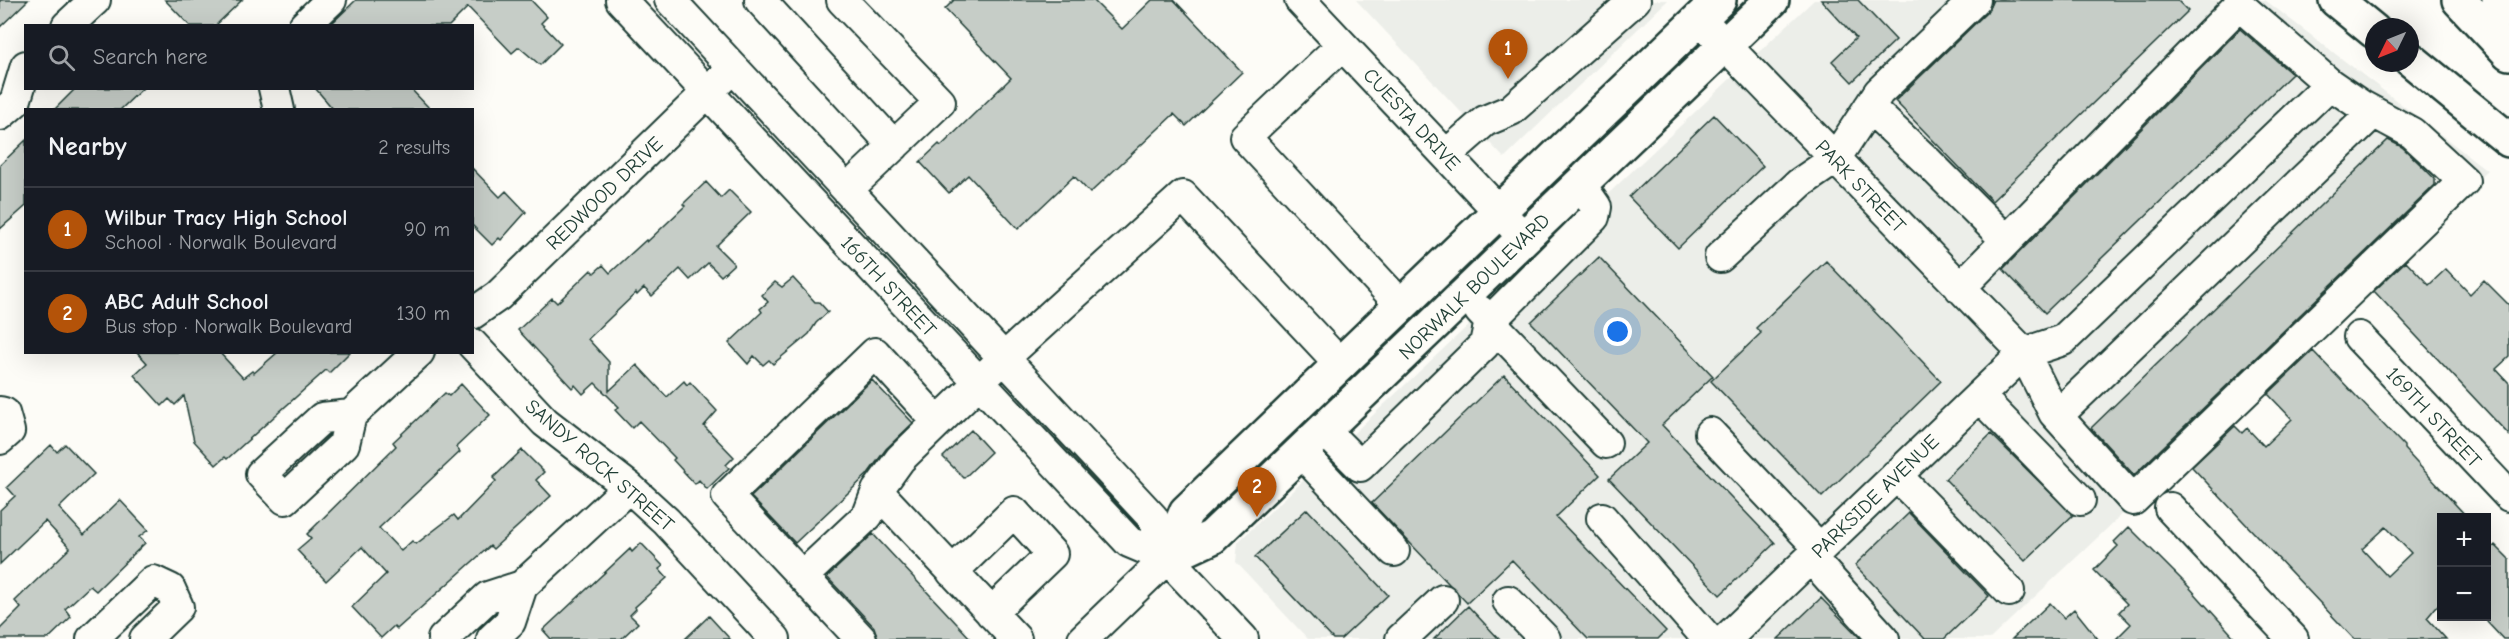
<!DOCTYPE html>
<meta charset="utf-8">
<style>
body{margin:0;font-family:"Comic Neue",sans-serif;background:#20242c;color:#f1f3f6}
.controls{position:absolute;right:18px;bottom:18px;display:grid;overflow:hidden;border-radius:0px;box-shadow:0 6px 24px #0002}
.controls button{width:54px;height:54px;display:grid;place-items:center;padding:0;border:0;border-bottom:2px solid #363941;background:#171b24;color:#f1f3f6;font:30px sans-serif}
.compass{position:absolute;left:2365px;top:18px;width:54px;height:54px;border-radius:50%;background:#171b24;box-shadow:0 6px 24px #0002;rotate:227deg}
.you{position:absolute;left:1618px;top:332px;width:21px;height:21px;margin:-15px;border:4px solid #fff;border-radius:50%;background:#1a73e8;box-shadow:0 0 0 9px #1a73e833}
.badge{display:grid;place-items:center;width:39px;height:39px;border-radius:50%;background:#b45309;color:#fff;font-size:20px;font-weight:700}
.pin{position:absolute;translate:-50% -50px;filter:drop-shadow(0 2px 3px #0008)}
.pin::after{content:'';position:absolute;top:32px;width:21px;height:18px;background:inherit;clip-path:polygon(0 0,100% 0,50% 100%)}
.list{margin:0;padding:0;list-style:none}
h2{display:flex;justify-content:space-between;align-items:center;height:78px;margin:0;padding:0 24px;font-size:26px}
h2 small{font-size:20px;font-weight:400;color:#9ea1a6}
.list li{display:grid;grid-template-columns:39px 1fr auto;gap:18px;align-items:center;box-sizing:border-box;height:84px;padding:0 24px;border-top:2px solid #363941}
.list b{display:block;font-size:22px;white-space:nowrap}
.list p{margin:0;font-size:20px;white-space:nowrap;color:#9ea1a6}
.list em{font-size:20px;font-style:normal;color:#9ea1a6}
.icon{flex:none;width:33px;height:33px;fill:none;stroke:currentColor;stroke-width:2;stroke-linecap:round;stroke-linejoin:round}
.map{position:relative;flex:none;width:2509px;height:639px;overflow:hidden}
.search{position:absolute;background:#171b24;box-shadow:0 6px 24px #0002;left:24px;top:24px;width:450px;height:66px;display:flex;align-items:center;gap:15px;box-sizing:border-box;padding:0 21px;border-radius:0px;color:#9ea1a6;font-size:22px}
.panel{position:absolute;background:#171b24;box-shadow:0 6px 24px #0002;left:24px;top:108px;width:450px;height:246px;border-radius:0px}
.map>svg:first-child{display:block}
.built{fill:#eceee9}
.building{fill:#c6cdc7;stroke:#1f3d34;stroke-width:1.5;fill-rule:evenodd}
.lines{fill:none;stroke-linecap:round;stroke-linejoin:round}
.minor-casing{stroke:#1f3d34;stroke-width:34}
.major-casing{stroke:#1f3d34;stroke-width:38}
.highway-casing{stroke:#1f3d34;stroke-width:38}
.minor{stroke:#fdfcf7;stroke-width:30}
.major{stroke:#fdfcf7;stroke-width:33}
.highway{stroke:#fdfcf7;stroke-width:33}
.labels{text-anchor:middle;stroke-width:5;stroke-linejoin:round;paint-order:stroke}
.street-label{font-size:20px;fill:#1f3d34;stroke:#fdfcf7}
</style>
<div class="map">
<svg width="2509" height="639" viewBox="0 0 2509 639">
<rect width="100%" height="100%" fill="#fdfcf7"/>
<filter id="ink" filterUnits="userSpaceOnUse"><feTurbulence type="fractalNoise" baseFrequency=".0167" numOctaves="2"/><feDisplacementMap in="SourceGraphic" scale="12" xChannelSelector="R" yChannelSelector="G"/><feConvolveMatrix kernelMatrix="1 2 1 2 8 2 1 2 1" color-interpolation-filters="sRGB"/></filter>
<g filter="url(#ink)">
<path class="built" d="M1356,0H1668L1504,158Z
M1814,0H2265L2487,170L1990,639H1308L1236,562L1238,542Z"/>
<path class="building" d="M0,0H28L0,27Z
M165,0H242L215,26H190Z
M356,0H531L547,17L541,23L561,44L540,65L519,47L512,53L468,7L449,26H329Z
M954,0H1093L1122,29L1152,0H1174L1242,72L1186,126L1174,114L1090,193L1074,176L1018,229L968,175L949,193L920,162L939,144L941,146L1011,78L945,9Z
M1821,0H1858L1896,40L1852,82L1832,61L1856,38Z
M1993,0H2177L2188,11L1992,201L1895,101L1987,12Z
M2240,29L2292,74L2045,313L2003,269Z
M76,88H143L120,110H54Z
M315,88H410L431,110H334Z
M1714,115L1763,166L1678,248L1629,197Z
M26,140V206L0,229V165Z
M2388,140L2402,147L2421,165L2435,179V185L2134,475L2091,428Z
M472,168L500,197L506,191L526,212L501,240L499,238L492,245L472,225Z
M706,182L721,198L729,190L751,212L716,246L734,264L721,276L708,263L690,280L680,269L652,296L644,288L637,295L636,293L588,339L609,362V391L637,365L667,397L684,381L687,385L690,382L717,411L704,426L734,457L726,465L729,468L707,489L699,480L695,484L673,460L675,458L639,421L632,428L615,410L619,407L595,383L583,394L575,385L572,388L518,330L552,298L557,303L591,270L594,273L603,265L610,273L646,240L647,242L685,206L683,204Z
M1599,257L1713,376L1662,425L1775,543L1720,595L1609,479L1647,443L1531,322Z
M1826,261L1941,381L1822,497L1711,381L1761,333L1756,328Z
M2406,261L2429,285L2446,269L2470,294L2484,280L2509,305V357L2496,369L2509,383V435L2374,291Z
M793,278L815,302H819L828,312L816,323L809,334L773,364L769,360L763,365L754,356L748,364L729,343L762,312L760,309L768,302L762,295L775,282L782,287Z
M2313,351L2404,446V449L2468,518H2442V600L2427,618L2446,639H2354L2192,467L2235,426L2242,433L2247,428L2264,446L2292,419L2268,394ZM2386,527L2411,553L2387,576L2362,549Z
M137,352H219L243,378L252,371L254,373L278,352H350L329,373L326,370L227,459L225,457L216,465L194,441L184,396L175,405L169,399L162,406L134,375L147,363Z
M1504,375L1600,475L1556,517L1666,631L1658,639H1588L1512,560L1467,603L1372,503Z
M872,380L913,423L886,449L867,475L795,543L751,497Z
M461,384L490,415L456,447L460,452L379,528L401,551L412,541L416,544L454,515L458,520L496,481L493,478L522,450L544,472L536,480L551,496L493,549L490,546L397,629L394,626L381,638L352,607L386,574L362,547L326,581L297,550L311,538L307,534L396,446L393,442L445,393L449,396Z
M971,430L991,452L964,478L943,457Z
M1991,434L2073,515L2025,561L1945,479Z
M65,444L94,474L59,508L84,535L120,500L148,530L139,537L145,543L96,591L90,586L65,609L71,617L48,639H0V629L21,608L15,601L70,548L45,521L0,564V510L15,496L7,487L51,445L57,452Z
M1307,509L1388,595L1341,639H1333L1255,557Z
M1909,513L1989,596L1944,639H1925L1855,565Z
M2129,527L2190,588L2236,639H2116L2131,624L2119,612L2127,604L2094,570L2118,546L2114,542Z
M873,534L971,639H878L874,627L827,577Z
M641,543L663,566L659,569L667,578L635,607L636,609L630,615L638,623L621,639H551L543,630L630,549L632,552Z
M2495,545L2509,559V639H2503L2487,622V553Z
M1821,598L1861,639H1778Z
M2050,603L2064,618L2074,609L2098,639H2012Z
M1468,606L1499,639H1434Z
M709,616L730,639H685Z"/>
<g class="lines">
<g class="minor-casing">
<path id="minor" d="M621,0L1129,542L1167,558L1243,639
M670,0L1153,518L1167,558
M760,0L894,146
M842,0L940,102L847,190
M1300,0L1524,238
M1700,19L2024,353L2054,413L2133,500L2464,181L2412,133L2362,106L2330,84L2063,340L2024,353L1726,639
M67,26L95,0
M304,26L331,0
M1342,45L1245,137L1402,306
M274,88L279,110
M1869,107L1929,163L2006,240
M0,115L15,102L26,66
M1446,155L1485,121L1511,110L1635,0
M1720,257L1800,183L1835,159L1879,92L1975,0
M1960,288L2239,5L2330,84
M1480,311L1606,443
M472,314L498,296L721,79
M2359,337L2509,496
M472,344L545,422L629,487L666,521L775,639
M1979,396L2080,500
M0,412L4,413L9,431L0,439
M351,415L322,418L261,474L285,499L344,444L351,415L419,352
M2057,416L2373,113
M1324,430L1360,466L1485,344L1490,321L1594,217L1596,207L1580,184
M1710,433L1820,549
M1301,452L1394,551
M1896,475L2009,591
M2170,508L2293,639
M1602,518L1708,639
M1811,558L1884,639
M952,572L1014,512L1052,554L991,613
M803,576L868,515L877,491
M1508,601L1545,639
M92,639L153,581L170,589L178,607L145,639
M443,639L488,597L522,586L629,487
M492,639L510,622L522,586
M861,639L727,496L875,353L938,422
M1016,639L877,491L900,459L1004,358L1183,196L1341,365
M1083,639L1167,558
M1401,639L1443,600"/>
</g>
<g class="major-casing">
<path id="major" d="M1167,558L1212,537L1772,0
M1167,558L1186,512L1719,0"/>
</g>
<g class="highway-casing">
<path id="highway" d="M2336,0L2374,31
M2459,0L2509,53
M2499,0L2509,11
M2410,59L2509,140"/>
</g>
<use href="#minor" class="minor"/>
<use href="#major" class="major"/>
<use href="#highway" class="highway"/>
</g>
</g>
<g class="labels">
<g class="street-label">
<text transform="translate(1412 119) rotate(47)" y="7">CUESTA DRIVE</text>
<text transform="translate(1861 186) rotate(46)" y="7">PARK STREET</text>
<text transform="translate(604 193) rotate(-44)" y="7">REDWOOD DRIVE</text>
<text transform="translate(889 286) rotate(47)" y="7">166TH STREET</text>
<text transform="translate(1474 286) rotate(-44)" y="7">NORWALK BOULEVARD</text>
<text transform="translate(2434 417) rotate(47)" y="7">169TH STREET</text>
<text transform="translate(600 465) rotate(41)" y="7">SANDY ROCK STREET</text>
<text transform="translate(1875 496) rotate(-44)" y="7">PARKSIDE AVENUE</text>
</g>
</g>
</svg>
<div class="controls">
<button>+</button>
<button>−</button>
</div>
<svg class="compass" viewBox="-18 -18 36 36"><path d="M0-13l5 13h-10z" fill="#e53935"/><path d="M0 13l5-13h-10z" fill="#9ea1a6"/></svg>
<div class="you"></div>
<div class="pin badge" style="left:1508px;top:79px">1</div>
<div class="pin badge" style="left:1257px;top:517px">2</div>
<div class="search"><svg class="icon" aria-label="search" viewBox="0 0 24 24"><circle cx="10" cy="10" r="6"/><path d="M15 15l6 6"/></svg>Search here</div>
<section class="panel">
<h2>Nearby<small>2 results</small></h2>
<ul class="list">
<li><span class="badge">1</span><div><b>Wilbur Tracy High School</b><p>School · Norwalk Boulevard</p></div><em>90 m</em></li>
<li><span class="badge">2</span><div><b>ABC Adult School</b><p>Bus stop · Norwalk Boulevard</p></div><em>130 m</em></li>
</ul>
</section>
</div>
